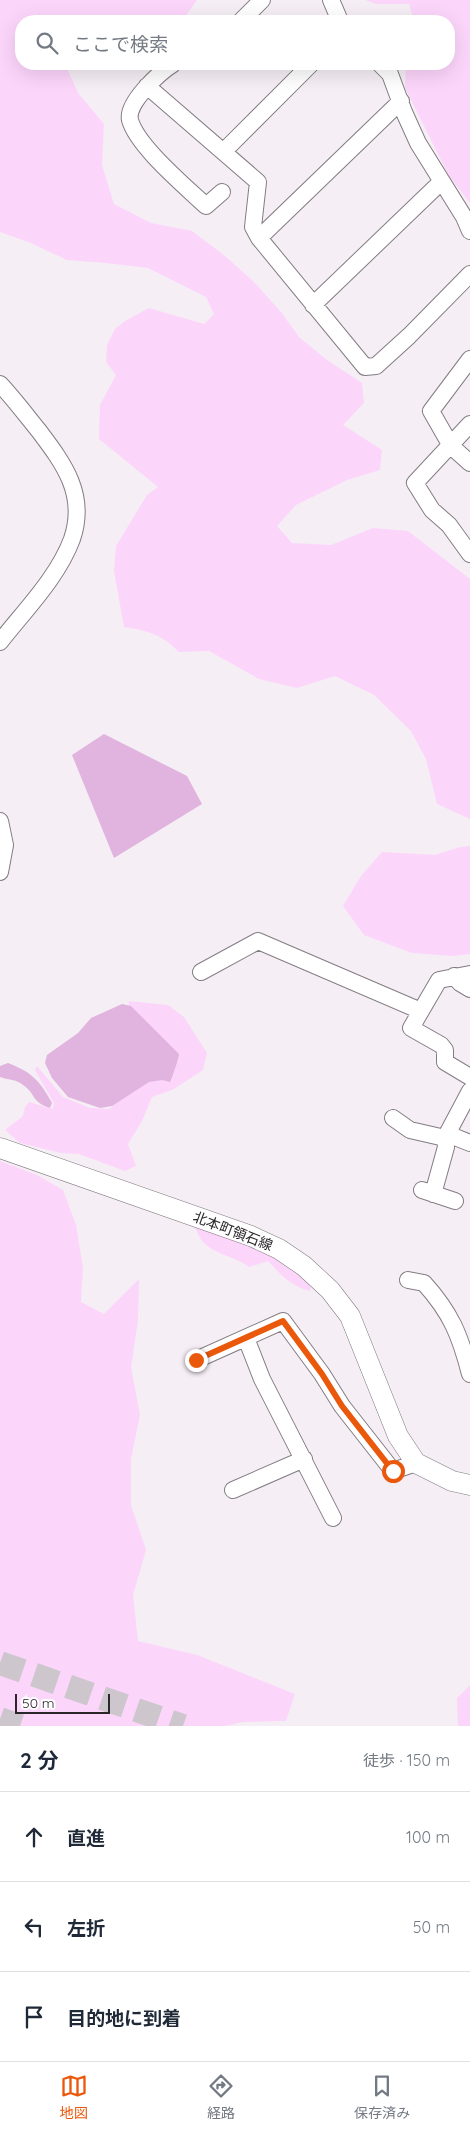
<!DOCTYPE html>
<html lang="ja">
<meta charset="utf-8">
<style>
body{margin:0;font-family:Quicksand,"Noto Sans JP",sans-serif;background:#f6f6f7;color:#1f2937}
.scale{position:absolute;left:15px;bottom:12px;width:95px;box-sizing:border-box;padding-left:5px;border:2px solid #2a272a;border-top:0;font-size:14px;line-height:18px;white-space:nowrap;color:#2a272a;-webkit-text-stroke:4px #fefefe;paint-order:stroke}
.stop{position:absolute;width:15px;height:15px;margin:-11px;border:4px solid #ea580c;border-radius:50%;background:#fff}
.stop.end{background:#ea580c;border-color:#fff;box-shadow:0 1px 5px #0008}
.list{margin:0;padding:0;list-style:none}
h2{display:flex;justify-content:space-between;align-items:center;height:65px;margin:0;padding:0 20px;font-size:21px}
h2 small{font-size:16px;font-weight:400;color:#747a83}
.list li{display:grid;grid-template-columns:32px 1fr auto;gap:15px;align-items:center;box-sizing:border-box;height:90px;padding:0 20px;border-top:1px solid #e0e1e3}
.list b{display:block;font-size:19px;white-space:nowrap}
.list em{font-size:16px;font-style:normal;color:#747a83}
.icon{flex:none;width:28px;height:28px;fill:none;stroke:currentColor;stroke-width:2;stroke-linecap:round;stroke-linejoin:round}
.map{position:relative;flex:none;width:470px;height:1726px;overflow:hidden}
.search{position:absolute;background:#fff;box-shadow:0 5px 20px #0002;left:15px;right:15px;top:15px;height:55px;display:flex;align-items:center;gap:12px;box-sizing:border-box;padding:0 18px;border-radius:20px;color:#747a83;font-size:19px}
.sheet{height:335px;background:#fff}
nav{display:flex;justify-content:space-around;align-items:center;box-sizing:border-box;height:70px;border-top:1px solid #e0e1e3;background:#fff;font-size:14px;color:#747a83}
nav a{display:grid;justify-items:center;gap:2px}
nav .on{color:#ea580c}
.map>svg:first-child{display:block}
.green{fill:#fcd5fb}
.water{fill:#e0b4de}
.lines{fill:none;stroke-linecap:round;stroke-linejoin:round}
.highway-tunnel{stroke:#cdc6cc;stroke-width:24;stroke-dasharray:24 12;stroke-linecap:butt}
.minor-casing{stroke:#837c82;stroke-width:18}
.major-casing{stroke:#837c82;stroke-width:21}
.minor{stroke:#fff;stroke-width:16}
.major{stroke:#fff;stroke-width:20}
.route{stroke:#ea580c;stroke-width:6}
.labels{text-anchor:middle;stroke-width:4;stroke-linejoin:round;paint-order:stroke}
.street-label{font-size:14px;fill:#2a272a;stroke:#fefefe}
</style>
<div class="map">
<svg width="470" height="1726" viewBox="0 0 470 1726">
<rect width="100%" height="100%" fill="#f6eef5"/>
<path class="green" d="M0,0H197L182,21H21V64H65L78,93L104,124L102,165L114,204L151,223L192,231L225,256L254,282L281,312L299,337L327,360L362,383L364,403L343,425L382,450L380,470L347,480L296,505L277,526L292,543L331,545L373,528L408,531L470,579V819L437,804L426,759L411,731L374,695L335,676L297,688L259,679L209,651L179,652C161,634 149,631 124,627L114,571L116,546L147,495L158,487L99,439L100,405L116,375L106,362L107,345L115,329L125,321L149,308L204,324L214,314L206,297L148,268L106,263L67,260L31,243L0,232Z
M365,0H470V203L449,176L405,88L406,64H449V21H414L409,4H376Z
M470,846V954L453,956L412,953L364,935L343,906L361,876L382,852L435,855L460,847Z
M129,1001L168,1005L184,1017L207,1053L203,1070L174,1089L152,1097L142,1121L128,1144L136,1166L125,1171L79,1154L61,1153L20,1143L5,1130L23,1116L25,1107L29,1102L53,1109L54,1103L35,1070L37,1066L63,1097L90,1108L110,1109L123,1093Z
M0,1161L37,1175L63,1190L76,1225L83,1268L81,1302L104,1314L139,1279L138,1321L131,1367L140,1415L131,1459V1505L146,1550L133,1595L138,1641L197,1655L295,1694L286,1721L243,1722L225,1726H0Z
M200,1227L271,1254L312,1283L310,1291C292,1287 280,1274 268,1261L249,1267C235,1256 215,1255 203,1242C200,1238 197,1232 195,1228Z
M470,1685V1726H458L457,1698Z"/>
<path class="water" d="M104,734L187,776L202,804L114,858L72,755Z
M122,1004L131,1006L179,1054C179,1057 172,1079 170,1082L162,1080L149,1082L112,1106L100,1108L68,1097L52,1078L45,1063L47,1055L78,1033L91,1018Z
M8,1063C32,1072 40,1081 52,1103L50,1108C30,1101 37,1095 23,1085C16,1079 8,1080 0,1077V1066Z"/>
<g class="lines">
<path class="highway-tunnel" d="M0,1663L183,1726
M0,1719L20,1726"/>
<g class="minor-casing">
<path id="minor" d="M331,0L340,21
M241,21L262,0
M173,64C160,72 126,103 130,120C137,146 185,186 206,206L222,192
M380,64L390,74L404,112L418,143L464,217L470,231
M147,86L258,182L253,227L259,238L365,367L376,366L409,336L470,274
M224,151L311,64
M259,238L401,101
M313,305L441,182
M470,359L431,411L451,446L470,463
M0,384C14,399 26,415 39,431C64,464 87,495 72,539C58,577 25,610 0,642
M470,424L415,483L432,510L449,525L470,554
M0,821L5,845L0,872
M201,972L258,941L421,1011
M470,974L439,980L411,1028L441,1045L445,1050V1062L470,1077
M454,976L460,983L470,989
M393,1118L410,1130L445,1138L470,1091
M422,1190L455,1201
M433,1194L446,1147L445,1138L455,1137L470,1143
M408,1280L424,1283C451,1313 460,1335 470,1374
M246,1338L262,1379L333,1518
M196,1360L283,1321L322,1374L342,1406L393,1471L416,1463
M233,1490L304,1459"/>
</g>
<g class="major-casing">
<path id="major" d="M0,1148L251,1236L279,1249L304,1266L330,1290L350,1316L398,1436L416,1463L452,1481L470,1485"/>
</g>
<use href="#minor" class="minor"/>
<use href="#major" class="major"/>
</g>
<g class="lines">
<path class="route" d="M196,1360L283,1321L322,1374L342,1406L393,1471"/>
</g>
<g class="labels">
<g class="street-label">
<text transform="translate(233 1231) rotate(21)" y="5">北本町領石線</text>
</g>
</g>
</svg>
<div class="scale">50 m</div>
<div class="stop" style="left:393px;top:1471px"></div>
<div class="stop end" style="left:196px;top:1360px"></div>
<div class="search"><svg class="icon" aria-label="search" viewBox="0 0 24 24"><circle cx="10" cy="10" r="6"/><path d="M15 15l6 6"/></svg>ここで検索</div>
</div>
<section class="sheet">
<h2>2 分<small>徒歩 · 150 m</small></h2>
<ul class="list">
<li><svg class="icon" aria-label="ahead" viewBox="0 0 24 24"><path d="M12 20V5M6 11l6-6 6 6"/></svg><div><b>直進</b></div><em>100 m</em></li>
<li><svg class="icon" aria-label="left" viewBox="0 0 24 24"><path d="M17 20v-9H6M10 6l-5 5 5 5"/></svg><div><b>左折</b></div><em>50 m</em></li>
<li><svg class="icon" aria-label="arrive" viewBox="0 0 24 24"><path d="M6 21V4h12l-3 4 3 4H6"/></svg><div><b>目的地に到着</b></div></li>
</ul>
</section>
<nav>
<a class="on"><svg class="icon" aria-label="map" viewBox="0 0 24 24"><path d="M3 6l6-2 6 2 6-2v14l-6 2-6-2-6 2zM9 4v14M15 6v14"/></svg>地図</a>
<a><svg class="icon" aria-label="directions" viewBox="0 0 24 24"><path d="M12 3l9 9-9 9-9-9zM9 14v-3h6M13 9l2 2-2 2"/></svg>経路</a>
<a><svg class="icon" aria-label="saved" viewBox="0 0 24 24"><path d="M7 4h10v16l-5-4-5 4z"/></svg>保存済み</a>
</nav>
